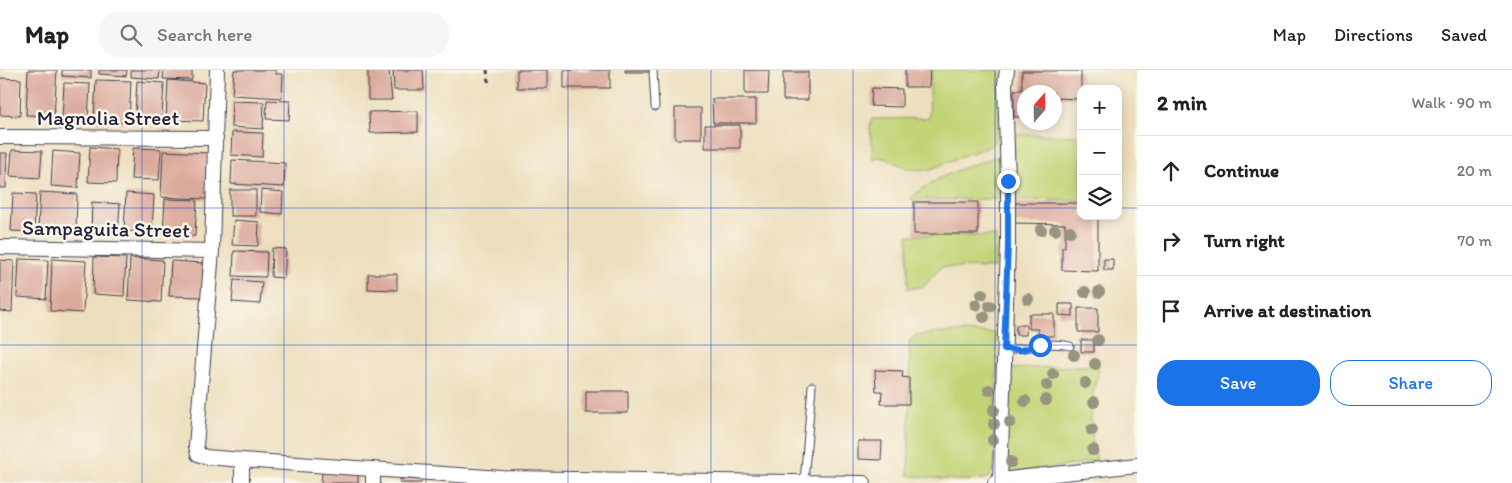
<!DOCTYPE html>
<meta charset="utf-8">
<style>
body{margin:0;font-family:Itim,sans-serif;background:#f6f6f6;color:#222}
.controls{position:absolute;right:15px;top:15px;display:grid;overflow:hidden;border-radius:10px;box-shadow:0 2px 12px #0003}
.controls button{width:45px;height:45px;display:grid;place-items:center;padding:0;border:0;border-bottom:1px solid #e0e0e0;background:#fff;color:#222;font:25px sans-serif}
.compass{position:absolute;left:1017px;top:15px;width:45px;height:45px;border-radius:50%;background:#fff;box-shadow:0 2px 12px #0003;rotate:20deg}
.stop{position:absolute;width:15px;height:15px;margin:-11px;border:4px solid #1a73e8;border-radius:50%;background:#fff}
.stop.end{background:#1a73e8;border-color:#fff;box-shadow:0 1px 5px #0008}
.list{margin:0;padding:0;list-style:none}
h2{display:flex;justify-content:space-between;align-items:center;height:65px;margin:0;padding:0 20px;font-size:21px}
h2 small{font-size:16px;font-weight:400;color:#767676}
.list li{display:grid;grid-template-columns:32px 1fr auto;gap:15px;align-items:center;box-sizing:border-box;height:70px;padding:0 20px;border-top:1px solid #e0e0e0}
.list b{display:block;font-size:19px;white-space:nowrap}
.list em{font-size:16px;font-style:normal;color:#767676}
.actions{display:flex;gap:10px;padding:15px 20px}
.actions a{flex:1;padding:11px 0;border:1px solid #1a73e8;border-radius:20px;text-align:center;font-size:18px;color:#1a73e8}
.actions .main{background:#1a73e8;color:#fff}
.icon{flex:none;width:28px;height:28px;fill:none;stroke:currentColor;stroke-width:2;stroke-linecap:round;stroke-linejoin:round}
.map{position:relative;flex:none;width:1137px;height:413px;overflow:hidden}
header{display:flex;align-items:center;gap:30px;box-sizing:border-box;height:70px;padding:0 25px;background:#fff;border-bottom:1px solid #e0e0e0}
header strong{font-size:24px}
nav{display:flex;gap:28px;margin-inline-start:auto;font-size:18px}
.search{width:350px;height:45px;background:#f6f6f6;display:flex;align-items:center;gap:12px;box-sizing:border-box;padding:0 18px;border-radius:20px;color:#767676;font-size:19px}
main{display:flex}
aside{flex:1;background:#fff}
.map>svg:first-child{display:block}
.green{fill:#c3d477;stroke:#727b59}
.building{fill:#dbaa9c}
.lines{fill:none;stroke-linecap:round;stroke-linejoin:round}
.lane-casing{stroke:#403e4e;stroke-width:9}
.street-casing{stroke:#403e4e;stroke-width:16}
.path{stroke:#403e4e;stroke-width:3;stroke-dasharray:4 4;stroke-linecap:butt}
.lane{stroke:#fff;stroke-width:7}
.street{stroke:#fff;stroke-width:14}
.tree{fill:#98947f}
.route{stroke:#1a73e8;stroke-width:6}
.grid{fill:none;stroke:#1d4ed8;stroke-width:1;stroke-opacity:0.55}
.labels{text-anchor:middle;stroke-width:5;stroke-linejoin:round;paint-order:stroke}
.street-label{font-size:21px;fill:#22223b;stroke:#fbf7ec}
</style>
<header>
<strong>Map</strong>
<div class="search"><svg class="icon" aria-label="search" viewBox="0 0 24 24"><circle cx="10" cy="10" r="6"/><path d="M15 15l6 6"/></svg>Search here</div>
<nav><a>Map</a><a>Directions</a><a>Saved</a></nav>
</header>
<main>
<div class="map">
<svg width="1137" height="413" viewBox="0 0 1137 413">
<rect width="100%" height="100%" fill="#fbf7ec"/>
<filter id="ink" filterUnits="userSpaceOnUse"><feTurbulence type="fractalNoise" baseFrequency=".02" numOctaves="2"/><feDisplacementMap in="SourceGraphic" scale="10" xChannelSelector="R" yChannelSelector="G"/><feConvolveMatrix kernelMatrix="1 2 1 2 8 2 1 2 1" color-interpolation-filters="sRGB"/></filter>
<filter id="wash" filterUnits="userSpaceOnUse"><feTurbulence type="fractalNoise" baseFrequency=".0096" numOctaves="4" result="noise"/><feDisplacementMap in="SourceGraphic" scale="20" xChannelSelector="R" yChannelSelector="G"/><feGaussianBlur stdDeviation="1.12" result="paint"/><feColorMatrix in="noise" values="0 0 0 0 0 0 0 0 0 0 0 0 0 0 0 0 0 1.4 0 .05"/><feComposite in="paint" operator="in"/></filter>
<g filter="url(#wash)">
<rect width="100%" height="100%" fill="#eddfbd"/>
<path class="green" d="M931,0H1000L998,61L994,73L989,77L967,84L929,100L909,99L887,89L878,87L873,91L870,59L871,49L929,48Z
M1013,64L1081,66V131L1012,130Z
M996,87L1002,89V127L1000,129L911,130V128C935,106 965,97 996,87Z
M908,165L996,166L995,198L941,197L924,216L908,219Z
M955,262L996,263L997,301L994,398C992,402 991,406 987,408C969,413 928,408 908,405L910,308L909,271L916,265Z
M1099,295C1098,304 1095,313 1093,323C1090,342 1090,372 1097,390L1066,396L1008,403L1006,400L1008,299Z"/>
<g id="blocks">
<path class="building" d="M28,0H57L54,46L26,45Z
M62,0H91V8L62,6Z
M99,0H127L126,6L99,4Z
M131,0H160L159,9L131,7Z
M164,0H192V10L163,9Z
M234,0H276V4H283L282,28L232,25Z
M368,0H389L392,30H368Z
M393,0H423L424,20H394Z
M517,0H547V18H517Z
M564,0H610V18H564Z
M625,0H652V2H625Z
M745,0H769L768,24H745Z
M905,0H930L929,17H905Z
M1022,1H1081V29L1054,28V22H1024V47H1014V20H1022Z
M783,2H808V30H783Z
M0,8L21,9L20,46L0,45Z
M96,10L131,11L129,53L94,51Z
M168,10L205,13L203,51L166,50Z
M137,11L164,13L162,48L135,46Z
M64,13L90,14L88,52L62,51Z
M872,18L902,19V37L871,36Z
M712,29H756V53H713Z
M267,30L290,31L289,50L266,49Z
M232,31L264,32L263,59L231,57Z
M675,38H701V69H675Z
M418,41V62L370,63L369,42Z
M705,55H740V78H705Z
M232,62L263,63L262,87L231,85Z
M90,77L117,79L116,113L88,112Z
M133,78L161,79L159,110L131,109Z
M12,80L42,81L40,108L10,106Z
M53,81L80,83L78,118L51,116Z
M163,81L208,83L206,129L161,127Z
M0,83H7L6,118H0Z
M232,90L285,93L284,117L231,114Z
M230,120H256V146H230Z
M261,120L283,122L282,144L260,142Z
M40,122L77,124L76,161L38,159Z
M13,123L36,124L34,162L11,161Z
M126,123L154,125L152,162L124,161Z
M165,129L197,130L195,166L163,164Z
M92,132L120,134L118,165L91,164Z
M914,132H978V164H914Z
M1013,133H1081V146H1098V201L1062,200V177H1065V154L1013,153Z
M234,150L259,152L258,176L232,175Z
M272,178L286,179L284,208L271,207Z
M234,181L267,182L266,207L233,206Z
M94,187L126,188L124,226L93,224Z
M130,188L163,190L161,232L128,230Z
M19,189L48,190L46,229L17,227Z
M52,189L86,191L83,243L50,241Z
M1104,189H1113V200H1104Z
M0,190L14,191L12,242L0,241Z
M171,191L203,193L202,227L169,226Z
M368,204H397V220L368,219Z
M234,210L262,212L260,234L232,232Z
M1059,234H1073V246L1059,245Z
M1078,238H1098V262H1078Z
M1029,244H1054V266H1038V259H1029Z
M1016,255H1026V265H1016Z
M1081,270H1094V282H1081Z
M875,300L903,301L902,307L909,308V334H881L882,321H876Z
M586,321H628V343H586Z
M858,371H882L881,390L858,389Z
M322,403H358V413H321Z
M400,409L421,410V413H400Z"/>
</g>
</g>
<g filter="url(#ink)">
<use href="#blocks" fill-opacity="0" stroke="#403e4e" stroke-width="1"/>
<g class="lines">
<g class="lane-casing">
<path id="lane" d="M653,0L655,37
M1004,279C1027,281 1048,270 1070,276
M804,412L812,316"/>
</g>
<g class="street-casing">
<path id="street" d="M217,0L212,181L196,376L198,384L206,387L242,390L502,408L864,413
M0,67L216,68
M0,177L212,181
M1000,410L1008,176V111L1005,14L1007,0
M242,413V390
M373,413V399
M995,413L1000,410L1137,395"/>
</g>
<path class="path" d="M487,0L489,16"/>
<use href="#lane" class="lane"/>
<use href="#street" class="street"/>
</g>
<g class="tree">
<circle cx="1041" cy="160" r="6"/>
<circle cx="1055" cy="160" r="6"/>
<circle cx="1070" cy="161" r="6"/>
<circle cx="1085" cy="222" r="6"/>
<circle cx="1099" cy="222" r="6"/>
<circle cx="982" cy="224" r="6"/>
<circle cx="1028" cy="229" r="6"/>
<circle cx="976" cy="235" r="6"/>
<circle cx="990" cy="236" r="6"/>
<circle cx="984" cy="247" r="6"/>
<circle cx="1098" cy="270" r="6"/>
<circle cx="1074" cy="285" r="6"/>
<circle cx="1095" cy="294" r="6"/>
<circle cx="1053" cy="304" r="6"/>
<circle cx="1085" cy="313" r="6"/>
<circle cx="1047" cy="315" r="6"/>
<circle cx="989" cy="320" r="6"/>
<circle cx="1046" cy="330" r="6"/>
<circle cx="1025" cy="331" r="6"/>
<circle cx="1094" cy="332" r="6"/>
<circle cx="994" cy="340" r="6"/>
<circle cx="1010" cy="352" r="6"/>
<circle cx="994" cy="354" r="6"/>
<circle cx="1092" cy="360" r="6"/>
<circle cx="993" cy="370" r="6"/>
<circle cx="1093" cy="380" r="6"/>
<circle cx="1011" cy="392" r="6"/>
</g>
</g>
<g class="lines" filter="url(#ink)">
<path class="route" d="M1008,111V176L1004,279L1021,280L1040,275"/>
</g>
<path class="grid" d="M142,0V413M284,0V413M426,0V413M568,0V413M711,0V413M853,0V413M995,0V413M0,138H1081M1118,138H1137M0,275H1137"/>
<g class="labels">
<g class="street-label">
<text x="108" y="55">Magnolia Street</text>
<text transform="translate(106 159) rotate(1)" y="7">Sampaguita Street</text>
</g>
</g>
</svg>
<div class="controls">
<button>+</button>
<button>−</button>
<button><svg class="icon" aria-label="layers" viewBox="0 0 24 24"><path d="M12 4l9 5-9 5-9-5zM3 14l9 5 9-5"/></svg></button>
</div>
<svg class="compass" viewBox="-18 -18 36 36"><path d="M0-13l5 13h-10z" fill="#e53935"/><path d="M0 13l5-13h-10z" fill="#767676"/></svg>
<div class="stop" style="left:1040px;top:275px"></div>
<div class="stop end" style="left:1008px;top:111px"></div>
</div>
<aside>
<h2>2 min<small>Walk · 90 m</small></h2>
<ul class="list">
<li><svg class="icon" aria-label="ahead" viewBox="0 0 24 24"><path d="M12 20V5M6 11l6-6 6 6"/></svg><div><b>Continue</b></div><em>20 m</em></li>
<li><svg class="icon" aria-label="right" viewBox="0 0 24 24"><path d="M7 20v-9h11M14 6l5 5-5 5"/></svg><div><b>Turn right</b></div><em>70 m</em></li>
<li><svg class="icon" aria-label="arrive" viewBox="0 0 24 24"><path d="M6 21V4h12l-3 4 3 4H6"/></svg><div><b>Arrive at destination</b></div></li>
</ul>
<div class="actions"><a class="main">Save</a><a>Share</a></div>
</aside>
</main>
